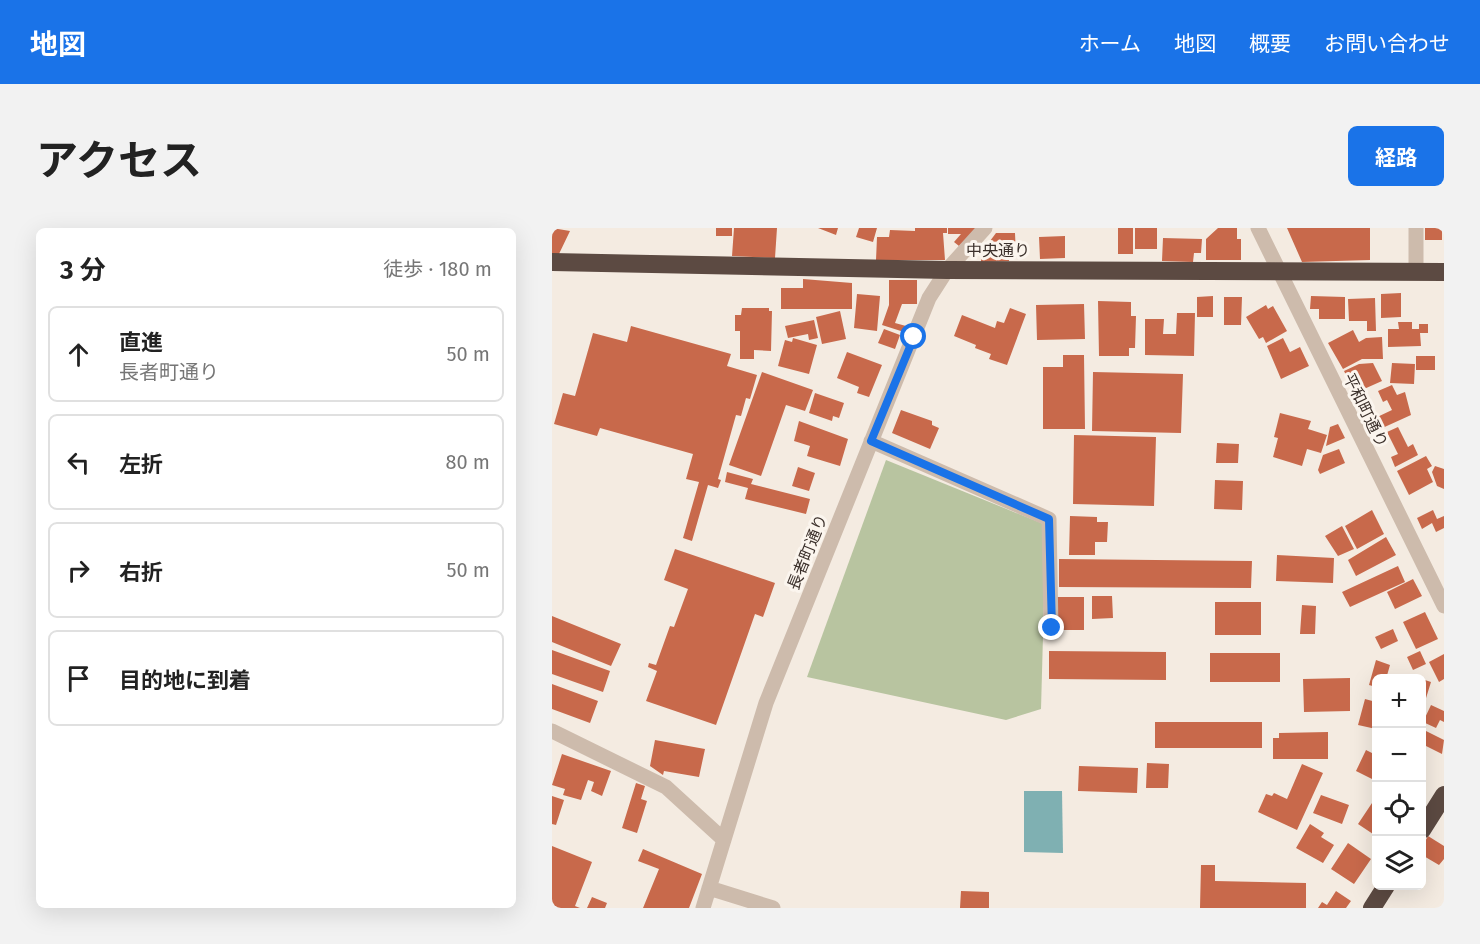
<!DOCTYPE html>
<html lang="ja">
<meta charset="utf-8">
<style>
body{margin:0;font-family:"Fira Sans","Noto Sans JP",sans-serif;background:#f2f2f2;color:#222}
.controls{position:absolute;right:18px;bottom:18px;display:grid;overflow:hidden;border-radius:9px;box-shadow:0 6px 24px #0002}
.controls button{width:54px;height:54px;display:grid;place-items:center;padding:0;border:0;border-bottom:2px solid #e0e0e0;background:#fff;color:#222;font:30px sans-serif}
.stop{position:absolute;width:18px;height:18px;margin:-14px;border:4px solid #1a73e8;border-radius:50%;background:#fff}
.stop.end{background:#1a73e8;border-color:#fff;box-shadow:0 2px 6px #0008}
.list{margin:0;padding:0;list-style:none}
h2{display:flex;justify-content:space-between;align-items:center;height:78px;margin:0;padding:0 24px;font-size:26px}
h2 small{font-size:20px;font-weight:400;color:#767676}
.list li{display:grid;grid-template-columns:39px 1fr auto;gap:18px;align-items:center;box-sizing:border-box;height:96px;margin:0 12px 12px;padding:0 12px;border:2px solid #e0e0e0;border-radius:9px}
.list b{display:block;font-size:22px;white-space:nowrap}
.list p{margin:0;font-size:20px;white-space:nowrap;color:#767676}
.list em{font-size:20px;font-style:normal;color:#767676}
.icon{flex:none;width:33px;height:33px;fill:none;stroke:currentColor;stroke-width:2;stroke-linecap:round;stroke-linejoin:round}
.map{position:relative;flex:none;width:892px;height:680px;overflow:hidden;border-radius:9px}
header{display:flex;align-items:center;gap:36px;box-sizing:border-box;height:84px;padding:0 30px;background:#1a73e8;color:#fff}
header strong{font-size:28px}
nav{display:flex;gap:33px;margin-inline-start:auto;font-size:21px}
.intro{display:flex;align-items:center;justify-content:space-between;box-sizing:border-box;height:144px;padding:0 36px}
h1{margin:0;font-size:42px}
.button{padding:15px 27px;border-radius:9px;background:#1a73e8;color:#fff;font-size:21px;font-weight:700}
main{display:flex;gap:36px;padding:0 36px}
aside{flex:1;background:#fff;border-radius:9px;box-shadow:0 6px 24px #0002}
.map>svg:first-child{display:block}
.green{fill:#b8c4a0}
.water{fill:#7fb0b2}
.building{fill:#c8694b}
.lines{fill:none;stroke-linecap:round;stroke-linejoin:round}
.minor{stroke:#cdbbac;stroke-width:15}
.highway{stroke:#5c4a42;stroke-width:18}
.route{stroke:#1a73e8;stroke-width:8}
.labels{text-anchor:middle;stroke-width:6;stroke-linejoin:round;paint-order:stroke}
.street-label{font-size:16px;fill:#3b302b;stroke:#fbf5ee}
</style>
<header>
<strong>地図</strong>
<nav><a>ホーム</a><a>地図</a><a>概要</a><a>お問い合わせ</a></nav>
</header>
<div class="intro"><h1>アクセス</h1><a class="button">経路</a></div>
<main>
<aside>
<h2>3 分<small>徒歩 · 180 m</small></h2>
<ul class="list">
<li><svg class="icon" aria-label="ahead" viewBox="0 0 24 24"><path d="M12 20V5M6 11l6-6 6 6"/></svg><div><b>直進</b><p>長者町通り</p></div><em>50 m</em></li>
<li><svg class="icon" aria-label="left" viewBox="0 0 24 24"><path d="M17 20v-9H6M10 6l-5 5 5 5"/></svg><div><b>左折</b></div><em>80 m</em></li>
<li><svg class="icon" aria-label="right" viewBox="0 0 24 24"><path d="M7 20v-9h11M14 6l5 5-5 5"/></svg><div><b>右折</b></div><em>50 m</em></li>
<li><svg class="icon" aria-label="arrive" viewBox="0 0 24 24"><path d="M6 21V4h12l-3 4 3 4H6"/></svg><div><b>目的地に到着</b></div></li>
</ul>
</aside>
<div class="map">
<svg width="892" height="680" viewBox="0 0 892 680">
<rect width="100%" height="100%" fill="#f4ebe1"/>
<path class="green" d="M334,232L494,297L489,481L454,492L255,449Z"/>
<path class="water" d="M472,563H510L511,625L472,624Z"/>
<path class="building" d="M0,0L18,3L6,28L0,27Z
M164,0H180V8H164Z
M182,0H225L223,30L180,28Z
M266,0H286L284,7Z
M307,0H325L321,14L304,9Z
M363,0H395V5H391L393,32H324L325,9H337L338,2L363,3Z
M396,0H425L407,18L402,14L409,6H396Z
M566,0H581V26H566Z
M583,0H605V21H583Z
M666,0H685V11H689V32H654V11Z
M735,0H818V32L750,34Z
M873,0H890V12H873Z
M444,5H463L464,28L457,30V33L429,34V21H432Z
M513,8V30L488,31L487,9Z
M611,10L650,11L649,25H642L641,34L610,33Z
M251,51L300,55V81H229V60H251Z
M337,52H365V76H350L343,95L354,98L352,104L330,97L337,77Z
M849,65V89L829,90V66Z
M305,66L328,68L325,103L302,100Z
M661,68V89H645V69Z
M759,68L793,69V91H767V81H758Z
M672,69H690L689,97H672Z
M823,70L824,103H815V93H797L796,71Z
M546,73L579,74V88H584L583,120H577V128H547Z
M532,76L533,111L485,112L484,77Z
M714,77L716,81L721,78L735,103L714,115L711,109L707,111L694,89Z
M190,80H217V83H220L219,123L202,122V131H188V103H183V87H189Z
M458,80L474,86L455,137L437,131L439,126L423,120L424,117L402,108L410,87L443,100L445,93L452,95Z
M288,83L294,111L270,116L264,89Z
M625,85H643L642,128L593,127V91H612L611,106H624Z
M262,92L266,110L257,112L256,106L236,110L233,98Z
M846,94H860V101H867V96H876V105H868L869,118L836,119V101H847Z
M79,98L179,126L175,138L205,147L198,171L194,170L189,188L184,187L166,251L169,252L166,260L156,257L140,313L131,310L147,254L134,251L141,226L48,200L45,208L2,196L11,165L23,168L41,105L75,114Z
M332,101L348,107L343,121L326,115Z
M801,102L807,114L814,110L830,109L831,131H810L791,141L776,115Z
M241,110L265,117L257,146L226,138L233,112L240,114Z
M731,110L738,124L748,119L757,138L729,151L715,118Z
M295,124L330,137L317,169L305,165L307,159L285,150Z
M511,127H532L533,201H491V139H511Z
M864,128H883V142H864Z
M821,135L830,153L803,165L792,143L807,136Z
M840,135L863,136L862,156L838,155Z
M210,144L261,162L253,183L234,177L209,248L177,237Z
M541,144L631,146L629,205L540,203Z
M840,157L845,167L853,164L859,187L826,202L821,191L840,182L835,172L831,174L826,163Z
M263,165L292,175L287,190L281,188L280,193L257,185Z
M349,182L380,193V197L387,200L378,221L340,205Z
M728,185L759,193L756,201L775,207L769,225L755,221L750,238L721,229L726,210L722,209Z
M247,193L296,211L288,238L255,228L258,218L242,213Z
M786,196L793,210L774,218L778,199Z
M846,199L856,219L861,216L866,227L843,239L839,229L846,226L835,204Z
M522,207L604,209L602,278L521,276Z
M665,215L687,216L686,235H664Z
M787,221L793,235L768,246L766,242L771,227Z
M874,228L880,238L875,241L881,254L857,267L845,243Z
M883,238L892,241V261L885,258L880,244Z
M246,239L263,245L257,263L240,258Z
M175,244L201,251L199,256L258,271L254,286L193,271L196,260L173,254Z
M663,252L691,253L690,282L662,281Z
M820,282L832,306L805,321L793,298Z
M881,282L885,291L892,288V300L884,304L880,295L870,301L865,290Z
M518,288L545,289V294H556L555,314H543V327H517Z
M790,298L802,321L786,328L773,308Z
M834,309L844,327L804,348L796,332Z
M123,321L223,355L211,389L203,386L164,497L94,473L105,443L96,439L97,435L104,437L118,398L122,399L136,361L112,352Z
M725,327L782,330L781,355L724,353Z
M507,331L700,333L699,360L507,359Z
M846,338L853,354L798,379L790,364Z
M861,351L870,368L843,381L835,364Z
M540,368H560L561,390L540,391Z
M503,369H532V402H503Z
M663,374H709V407H663Z
M750,377L764,378L763,406H748Z
M873,384L886,411L864,421L851,394Z
M0,388L69,416L59,438L0,414Z
M841,401L846,413L829,421L823,409Z
M0,422L58,443L51,464L0,446Z
M497,423L614,424V452L497,451Z
M868,423L874,436L861,442L855,429Z
M658,425H728V454H658Z
M892,426V451L887,454L877,434Z
M824,432L838,437L834,451H824V459L817,457Z
M798,450V483L752,484L751,451Z
M870,451L879,454L870,483Z
M0,456L46,473L38,495L0,481Z
M813,471L824,474V501L806,497Z
M879,477L892,483V494L888,492L884,500L871,494Z
M603,494H710V520H603Z
M872,502L892,512L890,526L870,516Z
M776,504V531H721V510H727V505Z
M103,512L153,521L147,549L112,543L111,547L98,538Z
M814,522L824,527V553L804,543Z
M10,526L59,543L50,568L39,563L42,554L36,552L29,572L11,567L13,561L0,557Z
M595,535L617,536L616,560H594Z
M750,536L771,545L745,602L706,584L714,566L720,568L722,565L735,571Z
M527,538L586,540L585,565L526,563Z
M84,555L93,558L89,571L95,573L85,605L70,600Z
M769,567L797,577L790,596L761,585Z
M0,568L12,572L4,597L0,596Z
M824,569V608L806,596Z
M758,596L772,605L769,609L782,617L771,635L744,620Z
M876,608L892,618V631L887,637L870,627V619Z
M796,615L819,631L802,656L779,641Z
M0,618L40,634L23,678L28,680H0Z
M91,621L150,646L137,680H91L107,641L86,633Z
M649,637H663V653L754,655V680H648Z
M409,663L437,664V680H408Z
M784,663L799,673L794,680H766L770,674L775,677Z
M40,669L55,675L53,680H35Z"/>
<g class="lines">
<path class="minor" d="M706,0L892,378
M864,44V0
M319,213L497,291L499,400
M0,503L114,559L172,612
M157,660L221,680
M151,680L214,475L377,70L395,42L433,0"/>
<path class="highway" d="M0,34L395,42L892,44
M870,602L892,567
M820,680L834,658"/>
</g>
<g class="lines">
<path class="route" d="M362,109L319,213L497,291L500,400"/>
</g>
<g class="labels">
<g class="street-label">
<text x="446" y="28">中央通り</text>
<text transform="translate(814 182) rotate(64)" y="6">平和町通り</text>
<text transform="translate(255 324) rotate(-68)" y="6">長者町通り</text>
</g>
</g>
</svg>
<div class="controls">
<button>+</button>
<button>−</button>
<button><svg class="icon" aria-label="locate" viewBox="0 0 24 24"><circle cx="12" cy="12" r="6"/><path d="M12 2v4M12 18v4M2 12h4M18 12h4"/></svg></button>
<button><svg class="icon" aria-label="layers" viewBox="0 0 24 24"><path d="M12 4l9 5-9 5-9-5zM3 14l9 5 9-5"/></svg></button>
</div>
<div class="stop" style="left:362px;top:109px"></div>
<div class="stop end" style="left:500px;top:400px"></div>
</div>
</main>
